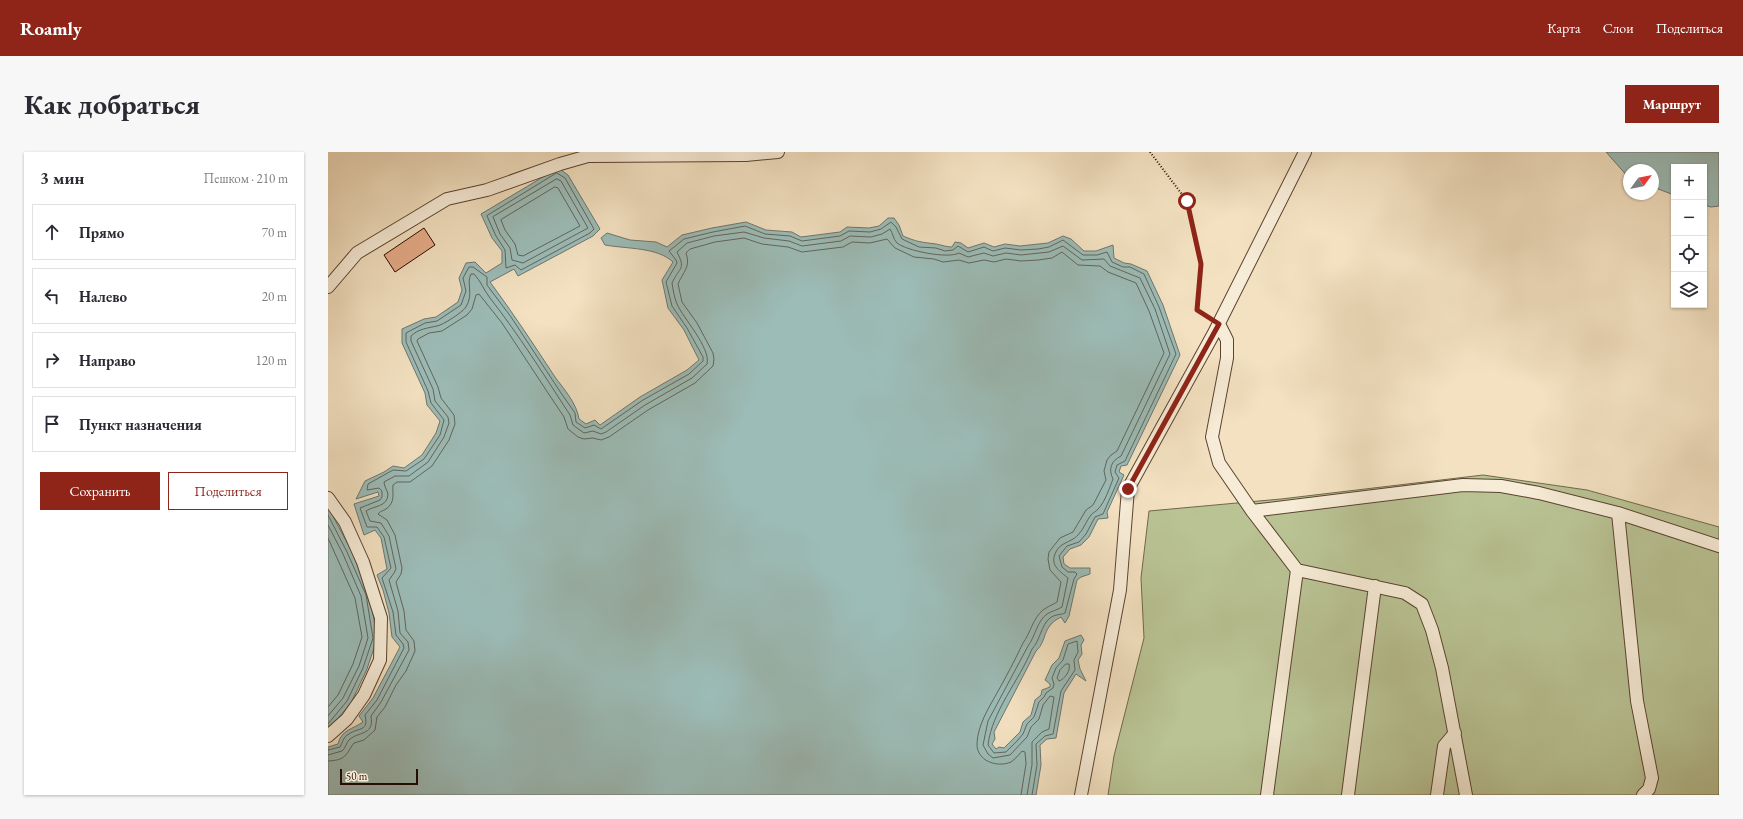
<!DOCTYPE html>
<html lang="ru">
<meta charset="utf-8">
<style>
body{margin:0;font-family:"EB Garamond",serif;background:#f7f7f7;color:#2b2b33}
.controls{position:absolute;right:12px;top:12px;display:grid;overflow:hidden;border-radius:0px;box-shadow:0 1px 3px #0004}
.controls button{width:36px;height:36px;display:grid;place-items:center;padding:0;border:0;border-bottom:1px solid #e1e1e2;background:#fff;color:#2b2b33;font:20px sans-serif}
.compass{position:absolute;left:1295px;top:12px;width:36px;height:36px;border-radius:50%;background:#fff;box-shadow:0 1px 3px #0004;rotate:57deg}
.scale{position:absolute;left:12px;bottom:10px;width:78px;box-sizing:border-box;padding-left:4px;border:2px solid #280e00;border-top:0;font-size:11px;line-height:14px;white-space:nowrap;color:#280e00;-webkit-text-stroke:3px #f7ecd7;paint-order:stroke}
.stop{position:absolute;width:12px;height:12px;margin:-9px;border:3px solid #8f2418;border-radius:50%;background:#fff}
.stop.end{background:#8f2418;border-color:#fff;box-shadow:0 1px 4px #0008}
.list{margin:0;padding:0;list-style:none}
h2{display:flex;justify-content:space-between;align-items:center;height:52px;margin:0;padding:0 16px;font-size:17px}
h2 small{font-size:13px;font-weight:400;color:#7c7c81}
.list li{display:grid;grid-template-columns:26px 1fr auto;gap:12px;align-items:center;box-sizing:border-box;height:56px;margin:0 8px 8px;padding:0 8px;border:1px solid #e1e1e2;border-radius:0px}
.list b{display:block;font-size:15px;white-space:nowrap}
.list em{font-size:13px;font-style:normal;color:#7c7c81}
.actions{display:flex;gap:8px;padding:12px 16px}
.actions a{flex:1;padding:9px 0;border:1px solid #8f2418;border-radius:0px;text-align:center;font-size:14px;color:#8f2418}
.actions .main{background:#8f2418;color:#fff}
.icon{flex:none;width:22px;height:22px;fill:none;stroke:currentColor;stroke-width:2;stroke-linecap:round;stroke-linejoin:round}
.map{position:relative;flex:none;width:1391px;height:643px;overflow:hidden;border-radius:0px}
header{display:flex;align-items:center;gap:24px;box-sizing:border-box;height:56px;padding:0 20px;background:#8f2418;color:#fff}
header strong{font-size:19px}
nav{display:flex;gap:22px;margin-inline-start:auto;font-size:14px}
.intro{display:flex;align-items:center;justify-content:space-between;box-sizing:border-box;height:96px;padding:0 24px}
h1{margin:0;font-size:28px}
.button{padding:10px 18px;border-radius:0px;background:#8f2418;color:#fff;font-size:14px;font-weight:700}
main{display:flex;gap:24px;padding:0 24px}
aside{flex:1;background:#fff;border-radius:0px;box-shadow:0 1px 3px #0004}
.map>svg:first-child{display:block}
.green{fill:#b9c394;stroke:#70684a}
.water{fill:#9cbcb7;stroke:#6e766e}
.lines{fill:none;stroke-linecap:round;stroke-linejoin:round}
.shore{stroke:#62655c;stroke-width:1}
.building{fill:#e6ac89;stroke:#280e00}
.minor-casing{stroke:#5b4330;stroke-width:14}
.path{stroke:#280e00;stroke-width:2;stroke-dasharray:1 2;stroke-linecap:butt}
.minor{stroke:#f7ecd7;stroke-width:12}
.route{stroke:#8f2418;stroke-width:5}
</style>
<header>
<strong>Roamly</strong>
<nav><a>Карта</a><a>Слои</a><a>Поделиться</a></nav>
</header>
<div class="intro"><h1>Как добраться</h1><a class="button">Маршрут</a></div>
<main>
<aside>
<h2>3 мин<small>Пешком · 210 m</small></h2>
<ul class="list">
<li><svg class="icon" aria-label="ahead" viewBox="0 0 24 24"><path d="M12 20V5M6 11l6-6 6 6"/></svg><div><b>Прямо</b></div><em>70 m</em></li>
<li><svg class="icon" aria-label="left" viewBox="0 0 24 24"><path d="M17 20v-9H6M10 6l-5 5 5 5"/></svg><div><b>Налево</b></div><em>20 m</em></li>
<li><svg class="icon" aria-label="right" viewBox="0 0 24 24"><path d="M7 20v-9h11M14 6l5 5-5 5"/></svg><div><b>Направо</b></div><em>120 m</em></li>
<li><svg class="icon" aria-label="arrive" viewBox="0 0 24 24"><path d="M6 21V4h12l-3 4 3 4H6"/></svg><div><b>Пункт назначения</b></div></li>
</ul>
<div class="actions"><a class="main">Сохранить</a><a>Поделиться</a></div>
</aside>
<div class="map">
<svg width="1391" height="643" viewBox="0 0 1391 643">
<rect width="100%" height="100%" fill="#f3e1c1"/>
<filter id="stains"><feTurbulence type="fractalNoise" baseFrequency=".005" numOctaves="4"/><feColorMatrix values="0 0 0 0 .2 0 0 0 0 .09 0 0 0 0 .02 0 0 0 .5 -.17"/></filter>
<radialGradient id="worn" r=".72"><stop offset=".6" stop-color="#630" stop-opacity="0"/><stop offset="1" stop-color="#630" stop-opacity=".3"/></radialGradient>
<path class="green" d="M1155,323L1259,338L1391,375V643H780L786,604L816,486L813,426L821,359L953,347Z"/>
<path class="water" d="M1278,0H1391V54L1383,55L1376,53V15H1346V43L1325,35V18H1301V26Z
M230,16L240,23L272,77L265,84L190,124L186,117L162,130C185,161 206,193 227,225C236,237 249,252 251,267L258,272L267,268L272,273L312,245L359,218L371,208L356,178L340,156L334,128L345,110C329,95 299,97 277,93L273,86L279,81L302,88L328,90L339,95L354,83L384,76L418,70L438,78L464,80L473,85L512,80L519,75L541,76L551,74L560,66H566L571,73L575,84C589,90 593,90 608,92C614,93 618,95 624,95L627,90L633,91L640,96L656,91L666,95L677,92L692,94L720,91L735,84L743,87L756,99H768L785,93L786,106L796,111L803,112L819,119L835,153L852,203L799,313L793,314L791,320L796,323L779,360L780,366L770,367L761,385L753,393L742,397L735,405L736,412L742,416H762V422L753,425L749,428L741,464L737,471L733,465C713,475 720,488 708,499L666,580L667,587L664,592L668,597L671,595L676,596L692,580L695,570L703,563L707,548L713,543L714,538L722,535V532L717,528L724,513L731,506L737,489L753,483L756,488L753,493L754,502L750,508L752,517L758,529L748,522L736,541L728,586L719,587L712,593L713,613L708,643H0V595L10,592C13,578 25,577 35,570L31,564L45,546L72,495L64,485L61,461L55,438L49,423L59,417L53,386L47,378L36,383L26,352L51,344L50,340L28,347L37,329L56,320L65,314L76,316L94,303L108,281L112,269L99,253L97,241L74,191V177L96,167L108,165L130,150L134,138L131,126L138,111L147,110L158,121L174,111V99L164,86L153,62Z
M0,355L23,398L42,442L49,487L39,517L23,551L0,578Z"/>
<g class="lines">
<path class="shore" d="M229,21L237,26L266,77L262,81L193,118L187,113L178,116L177,98L168,84L159,64Z
M229,27L233,29L260,76L195,111L184,108L182,96L172,82L165,65Z
M227,35L230,36L252,74L195,104L190,103L187,92L177,78L173,68Z
M0,363L19,400L38,443L45,486L35,516L19,549L0,572
M0,373L15,402L33,444L40,486L31,514L15,546L0,564
M0,386L27,446L34,485L25,512L10,543L0,555
M738,512H741C743,518 737,527 731,529L729,526L732,518Z
M0,598L12,595C15,590 15,585 21,582C31,575 41,580 37,563L49,548L76,496L75,492L68,483L65,460L54,426L63,416L56,385L49,375H39L32,356L52,348L54,345V339L51,336L39,338L40,332L65,318L78,319L96,307L112,283L116,268L103,251L100,239L78,190V181L97,171L109,169L133,153L138,139L135,126L141,115H145L159,125V133L183,165L233,241L247,261L248,270L257,276L266,273L273,277L315,248L361,222L375,209V205L359,176L344,154L338,130L349,111L348,108L341,99L356,87L385,80L417,74L437,82L462,84L474,89L512,84L521,79L542,80L553,77L563,70L568,75L574,87L591,95L608,96L617,99L625,98L630,94L640,100L656,95L665,99L677,96L693,98L710,97L721,95L735,88L755,103H769L779,100L784,110L795,115H802L816,122L831,155L848,202L797,309L789,313L787,320L791,326L775,362L767,365L758,382L751,390L739,394L731,404L734,415L740,420H747L749,422L746,427L737,461C733,463 727,462 722,466C713,473 712,489 704,497C691,529 664,559 660,593L666,601L678,600L689,589L695,582L699,572L706,565L711,550L716,545L718,541L725,536L726,532L724,526L728,516L735,508L740,492L749,489L750,500L746,508L747,518L733,539L725,582L717,584L708,592L709,613L704,643
M0,603L14,599C18,596 18,590 22,587C33,579 46,583 43,564L53,550L81,498L80,490L72,481L70,459L61,428L66,421L68,417L61,384L53,371L42,369L38,359C45,354 60,355 60,342C59,338 56,334 56,330L67,324H81L100,310L116,285L121,271L120,265L107,249L105,237L83,189V184C90,177 100,176 109,174C115,173 135,160 138,155C146,142 138,131 143,122H146C153,129 155,137 162,146C191,183 216,223 242,263L245,273L256,281L265,279L273,282L278,280L317,253L364,226L379,212C383,196 355,166 349,152C346,145 345,137 344,131C352,114 358,118 349,100L359,91L386,84L416,80L436,86L461,89L474,94L513,89L522,84L543,85L554,82L562,77C565,81 565,87 569,91C579,99 620,107 631,101L640,105L656,101L665,104L678,101L693,103L721,100L735,94L754,108L776,107L782,114L812,126L827,157L842,202L793,304C783,309 780,317 785,327C781,337 777,350 770,357C768,360 765,360 763,363C758,369 756,377 750,383C743,391 731,390 727,402C722,414 733,420 740,426L734,455C729,458 724,459 719,462C709,469 707,485 700,494L660,569L655,593L660,602L665,606L682,603L699,585L703,575L711,567L715,553L722,544L726,545L721,577L714,580L704,590V613L699,643
M0,609C19,608 17,603 26,591L36,588L47,578L49,565L57,555L68,533L78,519L87,499L86,489L78,478L76,459L68,430L73,422L74,416L67,383L59,368L50,362C52,359 55,359 58,357C68,350 64,341 65,333L69,330H82L104,314L121,288L127,272L126,263L113,246L110,235L89,189L90,187L101,181L114,179L139,163L144,157L148,143L151,142L174,171L224,247L236,265L240,277L250,285L256,287L265,286L273,288L281,285L320,258L367,231L385,214L386,207L385,201L369,171L354,150L350,132C355,120 363,115 358,101L362,97L387,90L416,86L434,92L460,95L474,100L515,95L524,90L542,91L559,87L567,96L586,105L606,107L615,110L631,108L641,111L656,108L666,110L678,107L693,109L710,108L724,106L734,100L750,113L772,114L780,120L808,131L821,159L836,201L789,299L783,303L779,308L776,319L778,328L765,353L758,358L745,380L732,386L721,400L720,407L722,418L733,430L729,450C724,453 719,455 715,458C705,466 702,482 695,491C687,508 678,525 669,541C660,557 650,573 649,591C648,609 669,616 683,610C687,607 691,603 694,599L697,600L698,612L693,643"/>
</g>
<path class="building" d="M96,76L107,93L67,120L56,103Z"/>
<g class="lines">
<g class="minor-casing">
<path id="minor" d="M0,135L29,101L119,47L159,38L232,12L260,4L418,3L450,0
M891,172L899,188V206L884,285L891,311L924,359L969,418L1077,441L1094,452L1104,478L1114,516L1138,643
M0,346L17,370L35,410L53,466L52,508L36,543L19,567L0,584
M924,359L1135,333L1173,334L1211,341L1290,361L1391,394
M1290,361L1309,549L1324,626L1321,637L1315,643
M753,643L792,438L800,337L886,181L977,0
M939,643L969,418
M1020,643L1047,434
M1109,643L1116,594L1127,581"/>
</g>
<path class="path" d="M822,0L859,49L873,112L869,158L881,166"/>
<use href="#minor" class="minor"/>
</g>
<g class="lines">
<path class="route" d="M800,337L891,172L869,158L873,112L859,49"/>
</g>
<rect width="100%" height="100%" filter="url(#stains)"/>
<rect width="100%" height="100%" fill="url(#worn)"/>
</svg>
<div class="controls">
<button>+</button>
<button>−</button>
<button><svg class="icon" aria-label="locate" viewBox="0 0 24 24"><circle cx="12" cy="12" r="6"/><path d="M12 2v4M12 18v4M2 12h4M18 12h4"/></svg></button>
<button><svg class="icon" aria-label="layers" viewBox="0 0 24 24"><path d="M12 4l9 5-9 5-9-5zM3 14l9 5 9-5"/></svg></button>
</div>
<svg class="compass" viewBox="-18 -18 36 36"><path d="M0-13l5 13h-10z" fill="#e53935"/><path d="M0 13l5-13h-10z" fill="#7c7c81"/></svg>
<div class="scale">50 m</div>
<div class="stop" style="left:859px;top:49px"></div>
<div class="stop end" style="left:800px;top:337px"></div>
</div>
</main>
